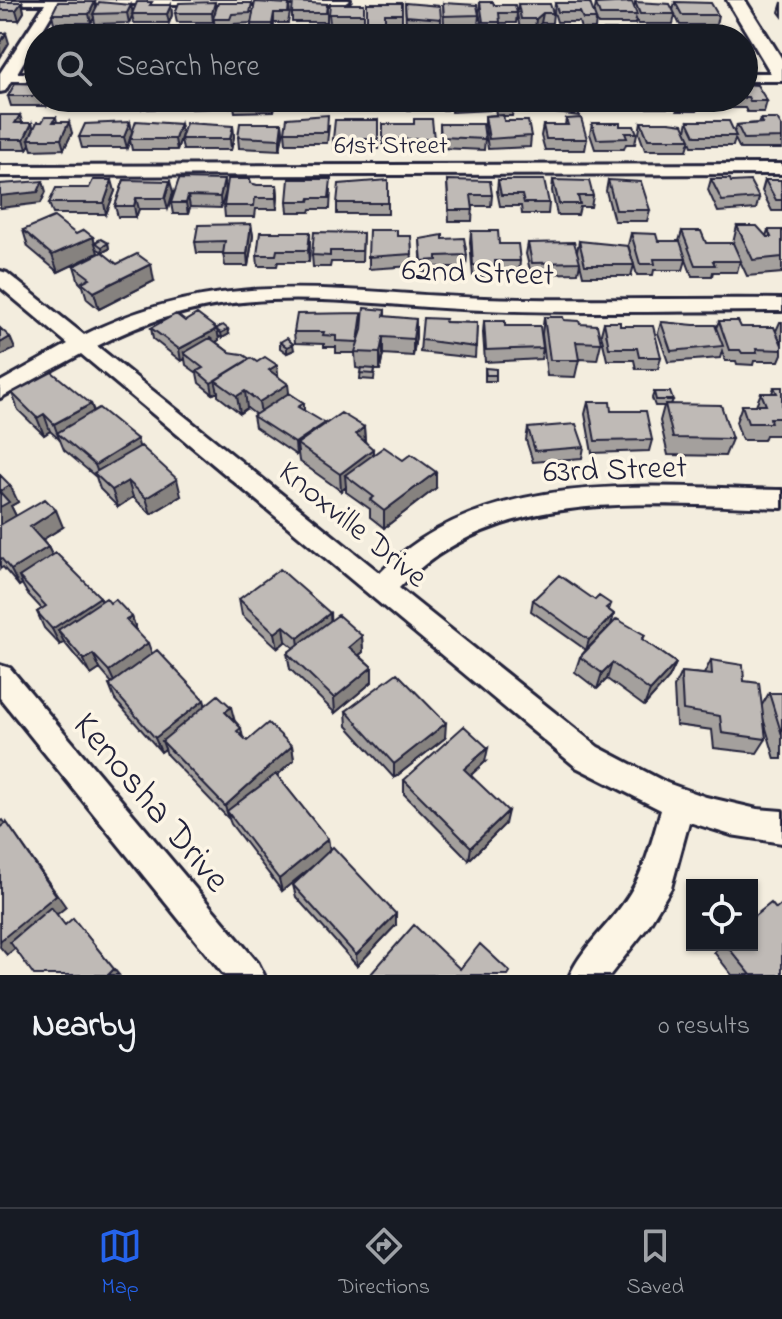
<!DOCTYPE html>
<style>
body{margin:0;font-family:"Indie Flower",sans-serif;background:#20242c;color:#f1f3f6}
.controls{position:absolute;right:24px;bottom:24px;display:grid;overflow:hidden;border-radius:0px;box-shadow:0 2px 6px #0004}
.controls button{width:72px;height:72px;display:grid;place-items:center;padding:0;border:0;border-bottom:2px solid #363941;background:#171b24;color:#f1f3f6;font:40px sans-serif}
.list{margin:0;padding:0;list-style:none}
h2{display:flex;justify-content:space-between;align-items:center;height:104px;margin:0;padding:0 32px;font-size:34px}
h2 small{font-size:26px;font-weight:400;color:#9ea1a6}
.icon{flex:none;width:44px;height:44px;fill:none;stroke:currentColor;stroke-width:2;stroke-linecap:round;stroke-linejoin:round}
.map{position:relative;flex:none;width:782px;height:975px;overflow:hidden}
.search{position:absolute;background:#171b24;box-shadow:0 2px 6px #0004;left:24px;right:24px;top:24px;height:88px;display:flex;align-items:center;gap:20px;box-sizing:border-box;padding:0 28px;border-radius:44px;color:#9ea1a6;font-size:30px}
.sheet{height:232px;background:#171b24}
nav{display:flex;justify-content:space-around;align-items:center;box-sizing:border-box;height:112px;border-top:2px solid #363941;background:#171b24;font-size:22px;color:#9ea1a6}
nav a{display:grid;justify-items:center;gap:4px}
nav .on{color:#2563eb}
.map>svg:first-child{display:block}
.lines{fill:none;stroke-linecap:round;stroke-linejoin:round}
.street-casing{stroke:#22223b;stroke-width:6}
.secondary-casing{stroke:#22223b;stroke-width:6}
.street{fill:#fcf5e5;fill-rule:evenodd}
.secondary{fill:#fcf5e5;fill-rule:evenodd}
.wall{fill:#a4a09d;stroke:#22223b;stroke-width:2}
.shaded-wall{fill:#86827f;stroke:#22223b;stroke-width:2}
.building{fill:#bfbab6;stroke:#22223b;stroke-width:2}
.labels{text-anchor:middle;stroke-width:7;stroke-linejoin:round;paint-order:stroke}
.far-street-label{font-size:26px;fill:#22223b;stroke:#fcf5e5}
.street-label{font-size:32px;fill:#22223b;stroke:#fcf5e5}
.near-street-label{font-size:38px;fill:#22223b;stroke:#fcf5e5}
</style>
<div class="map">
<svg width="782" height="975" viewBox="0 0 782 975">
<rect width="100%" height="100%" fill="#f3edde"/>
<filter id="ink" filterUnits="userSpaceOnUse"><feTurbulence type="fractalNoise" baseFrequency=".0125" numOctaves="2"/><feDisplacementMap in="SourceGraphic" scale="16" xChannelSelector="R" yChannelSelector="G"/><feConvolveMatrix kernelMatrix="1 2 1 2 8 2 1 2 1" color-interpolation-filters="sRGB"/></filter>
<g filter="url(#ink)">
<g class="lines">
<g class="street-casing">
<path id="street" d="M0,0H350L344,4H58L17,73H38V81H11L5,91L0,92V73L45,4H0Z
M744,73H782V81H744Z
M782,164V174L0,176V166Z
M0,271L7,273L84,335C222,266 338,293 484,298C583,301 683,298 782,299V311C683,311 583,314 484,310C341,305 232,275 97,346L380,573C484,467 647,487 782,490V508C652,505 497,484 399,588L598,747L667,783L706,797L757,809L782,811V843L731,835L689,822L671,888L647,928L610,975H570C582,948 606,928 623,904C644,875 651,844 661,810L576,767L81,354L0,398V382L68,344L0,287Z
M0,665L10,668L258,963L264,975H224L0,698Z"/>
</g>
<g class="secondary-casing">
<path id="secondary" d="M727,0H745L782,59V81L772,75Z"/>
</g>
<use href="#street" class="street"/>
<use href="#secondary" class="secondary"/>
</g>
<path class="wall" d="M0,2H22L24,12L19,20H0Z
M95,2L96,8L131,5L132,13L152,5H171L172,15L169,23H134L132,15L129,23L95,24L94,18L91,23H54L52,14Z
M215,2L216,10L253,12L289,4L290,13L288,23H274L273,33H266L267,38H251V23L233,24L232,29H215L214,21L213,22H177L175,13Z
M480,2L494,5L517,13L516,23H500V32H483L479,12Z
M635,2L673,11L675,2L718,15L716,25H680L675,15L673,24H638L636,19L635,24H598L596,19L595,29H581L579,22H557L554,12L555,3L594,14L596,4L634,7Z
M782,2V16L779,12Z
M367,3H402V23H385V30H367Z
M405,3L441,19V29L406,26Z
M443,3L479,15L478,25H444Z
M327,4V22H292V13Z
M364,4V24H330L329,14Z
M518,4L553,13L552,23H541L535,29H520L517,14Z
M38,39V61H34L31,51Z
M38,84V98H52L47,106H11L8,96Z
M744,84L767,101L764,112H747L745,108H720L716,98L713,106H698L697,111H677L672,98L669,108H628L624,98H744Z
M53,98H99L95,107L56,108Z
M100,98H146L142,107L102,110Z
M146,98H234L232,107L192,109L191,99L188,107L148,109Z
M276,98L274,111L235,112L233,101Z
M277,98H318L317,107H278Z
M320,98H359L358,108H321Z
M364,98H404V107H365Z
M407,98H448L447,110H408Z
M450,98H490V110L452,112Z
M494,98H533V110H513L512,116H503L504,121L531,136L530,147L488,149L485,126V116L496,115Z
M536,98H578L580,105L579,116L539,111Z
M580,98H624L622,109H583Z
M0,115L22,123H32L33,129L42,122L56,117L57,122L72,133L64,149L32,150L30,144L27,149H0Z
M566,119L587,139L585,150H545L541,136L543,125H565Z
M760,119L782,127V149H740L735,139L733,146H692L690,141L687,150H645L639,133L641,122L686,130L688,121L734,132L737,125L758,123Z
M378,120V149H334L333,139Z
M130,122L132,132L180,124L182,134L177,150H132L130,140L127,148H82L79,137Z
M282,123L283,134L280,150L239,148L238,137Z
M592,123L620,126L637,133L635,144H626L624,149H595L590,134Z
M383,124L434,139L433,150H383Z
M440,124L485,139L484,150L440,148Z
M233,126L234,137L231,150H183L181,139Z
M329,126L327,143H286L285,132Z
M250,179L251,184L257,185H277L278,196L277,209H256L255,217H225L224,206Z
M711,179L731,182L759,198L756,209L718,212L708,190Z
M124,180L173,192L168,209H139L136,217H118L115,206Z
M224,180L226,191L221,208L190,207L188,214H173L171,203Z
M388,180V214H337V203Z
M447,180L492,195L491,206H473L472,221H449Z
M498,180L549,203L548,214H522L521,206H500L497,191Z
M553,180L593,196L591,207H580L578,215H557L552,191Z
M608,180L650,210L647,221H614L606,191Z
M765,180L782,182V211H772L762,191Z
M89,188L115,191L106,214H53L49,203Z
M331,190L330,209H311L310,212H288L287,201Z
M251,224L253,236L248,266H225L223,253H197L195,242Z
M737,226L766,236L768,230H782V273L747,276L740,261L737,272H713L712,276H692L686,260L683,270H654L653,275H637L628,245L631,233L658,241H679L682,231L706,243H733Z
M23,230L76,234L93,237L95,242L108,243L109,249L103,252L96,248L98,253L58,272L28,247Z
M369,230L397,236H411L412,266L369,269Z
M471,231L499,244L520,261L519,272H495L494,277L473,276L470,242Z
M310,232V243L309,262H278L277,266H258L257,255Z
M363,233L362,262H331L330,267H313L312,255Z
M420,239H443L467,255L466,267H437V272H422Z
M579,241L634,265L631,276H583L580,263L578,273L531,274L526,254L528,243L577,252Z
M117,264L154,281L99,309L87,299L83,286L79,282L74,266Z
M385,310V316L416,336L413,356L383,354L380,370H375L374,380L360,379L361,369L356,368L355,353H336V347H324V344L295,343L294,332L362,325Z
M544,317L564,320L601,343L597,360L579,359L575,377L547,376L542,334Z
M185,321L216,328L229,334L222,338L218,336L219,340L216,342L229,352L278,376L289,393L304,403V411L325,424L364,427L365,441L373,455L436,488L384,528L370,517V509L346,492V487L341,491L299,461L298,453L296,455L255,427L253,416L255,414L247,408L240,413L218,396V392L213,394L199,383L197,373L186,365L185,359L181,361L153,339L151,328Z
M484,321L505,326L543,348L541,359L485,362L483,333Z
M719,321L741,327L776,331L780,322H782V354L779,361H754L753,365L737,364L736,361H725L722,351L720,358L668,362L658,333L661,322L716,328Z
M445,322L477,323L475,358L420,352L421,340Z
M604,322L620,326L661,357L658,369H636L634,360H607L601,334Z
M280,342L294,350L287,353L280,348Z
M485,368L496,375V381H485Z
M774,387H782V435H766L764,440H742L736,422L742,405H756L761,393H772Z
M654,392L673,400L671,404L732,439L725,456L668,455L660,421L664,406H655L652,398Z
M12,393L91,404L94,411L139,447L181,496L151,514L133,497L118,507L100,489L96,477L64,450L60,440L50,431L44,435L18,410Z
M588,402L611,411L652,440L649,451L592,453L585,414Z
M528,428L584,447L582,458L533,462L526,440Z
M0,475L18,502L11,506L16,516L63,527L42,540L48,547L52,555L100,597L102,601L110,603L132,617L137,631L152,654L204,700L205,705L235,721L241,728L243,738L247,741L292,746L294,760L277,775L328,839L330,850L396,925L357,966L296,897L293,885L317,862L282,891L231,824L229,819L167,755L165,749L161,752L115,700L109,685L112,683L100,669L91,675L64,642L60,645L44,628L37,612L42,609L27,593L22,584L19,586L3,567L0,569Z
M239,599L330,621L362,636L363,652L359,655L372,667V682L335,713L290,669L287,653L294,648L286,641L278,648L242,615Z
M533,600L611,604L609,610L614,614L611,625L645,635L643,640L676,663L669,678L644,706L607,679L597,689L575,672L580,657L586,650L531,611Z
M711,660L744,681L762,705L769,693H782V759H775L763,718L766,739L757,753L714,748L712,730L676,725L674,687L681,672L704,674Z
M346,711L445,738L394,778L347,726Z
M485,762L471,775L505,824L469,860L404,794V780Z
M776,909L782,975H732L714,952L720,945H752Z"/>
<path class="shaded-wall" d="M22,2L24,12L19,20L16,10Z
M95,2L97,12L93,14L94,18L91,23L89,14Z
M215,2L216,12L213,22L212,13Z
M131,5L133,14L129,23L127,13Z
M171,5L172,15L169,23L167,14Z
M274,13V23L273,33L272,24Z
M543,13L541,23L535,29L536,19Z
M6,33L9,43L0,58V44Z
M45,98H52L47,106Z
M93,98H99L95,107Z
M141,98H146L142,107Z
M273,98H276L274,111L273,101Z
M20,115L23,125L15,123Z
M69,122L72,133L64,149L61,139Z
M130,122L132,132L127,148L124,137Z
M32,123L35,134L29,139L30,144L27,149L24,139Z
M282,123L283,134L280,150V139Z
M180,124L182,134L177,150L175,139Z
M233,126L234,137L231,150L230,139Z
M112,180L115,191L106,214L104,203Z
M224,180L226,191L221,208L220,197Z
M43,181L46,192L41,203L0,208V196Z
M170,181L173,192L168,209L165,198Z
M277,185L278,196L277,209L276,198Z
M188,196L190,207L188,214L186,203Z
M136,198L139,209L136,217L134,206Z
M251,224L253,236L248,266L247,254Z
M310,232V243L309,262L308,250Z
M93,237L98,253L58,272L52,255Z
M108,243L109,249L103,252L102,247Z
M151,264L154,281L99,309L94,292Z
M416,319V336L413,356V339Z
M217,329L219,340L189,357L184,353L185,359L181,361L179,349Z
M228,329L229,334L222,338L221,333Z
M10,337L15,349L0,356V343Z
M383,337V354L380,370V353Z
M293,344L294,350L287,353V347Z
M277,365L279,382L269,370Z
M215,380L218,392L213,394L211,383Z
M288,384L290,401L262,419L259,402Z
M245,391L247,408L240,413L237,396Z
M91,404L96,420L57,433L60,441L54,424Z
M44,414L50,431L44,435L37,418Z
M325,423L326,434L297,444L298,453L296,455L295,443Z
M364,427L365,444L356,434Z
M137,439L142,456L100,478L95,465Z
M373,449V466L345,475L346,487L341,491L340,474Z
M436,472V488L384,528V511Z
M177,479L181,496L151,514L146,498Z
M128,481L133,497L118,507L112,490Z
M10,485L18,502L11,506L17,518L0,529V491Z
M56,510L63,527L37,543L30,527Z
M48,547L56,563L19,577L22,584L19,586L11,570Z
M100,597L106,613L58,630L64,642L60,645L52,629Z
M330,613L331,629L300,654L298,638Z
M614,614L611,625L586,650L589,640Z
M132,617L137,633L126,620Z
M284,626L286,641L278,648L275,633Z
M362,636L363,652L350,662L349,647Z
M148,643L154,659L116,686L109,671Z
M93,654L100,669L91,675L84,660Z
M612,663L607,679L597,689L602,673Z
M676,663L669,678L644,706L650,691Z
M372,667V682L335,713L334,698Z
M204,700L208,715L162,741L165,749L161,752L155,738Z
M231,707L235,722L225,712Z
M446,723L445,738L394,778V764Z
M292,746L294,760L231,817L227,811L229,819L225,806Z
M488,748L485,762L462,783L464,769Z
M508,811L505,824L469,860L471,847Z
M3,820L13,833L0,843V822Z
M7,823L66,907L7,955L0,947Z
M328,839L330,852L282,891L279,879Z
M396,914V925L357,966L356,955Z
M114,969L119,975H108Z"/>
<path class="building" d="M0,2H22L16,10H0Z
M58,2H95L89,14H52Z
M99,2L131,5L127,13L93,14Z
M137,2H152L150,5H171L167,14H132Z
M215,2L212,13H175L179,3Z
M255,2L289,4L288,13H274L272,24H251Z
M293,2L327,4L326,13H292Z
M480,2H493L494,5H515L517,13H499L500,22H483Z
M632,2L637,15H600L596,4Z
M635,2L670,4L675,14H640Z
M675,2L711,3L718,15H682Z
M218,3H252L250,13L232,14L230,19H213Z
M367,3H402V14H385V21H367Z
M405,3L440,6L441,19L406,16Z
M443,3L477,5L479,15L444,16Z
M555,3H590L596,19H583L580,12H558Z
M330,4H364V14H329Z
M518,4H550L553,13H543L536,19H521Z
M604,30H616L619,37L632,38H607Z
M128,32H143L141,38H126Z
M523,32L543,34V38H525Z
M0,33H6L0,44Z
M252,33H266L265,38H251Z
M41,34H55V38H38Z
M84,35H105L103,38H82Z
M270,35H285L284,38H270Z
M669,35L670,38H651Z
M486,36L522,38H486Z
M38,39V51H31Z
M15,83L38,84V96H8Z
M744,84L757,85L767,101H750L748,97H744Z
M234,98H273V101H233Z
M408,98H448V100H408Z
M452,98H490L491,99L452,101Z
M496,98H533L534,99H512L513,105H497Z
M539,98H578L580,105L540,101Z
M678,98H698L699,100H679Z
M0,115H20L15,123H32L24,139H0Z
M328,115L327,132H285L287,118Z
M503,115L504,121H528L531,136L489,139L485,116Z
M45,117H56L53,122H69L61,139H29L37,122H42Z
M581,118L587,139H546L543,125H568L566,119Z
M414,119H432L434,139H383V124H414Z
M760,119H777L782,127V138L744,139L737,125L762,123Z
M335,120H378V139H333Z
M136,121L180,124L175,139H130Z
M688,121H729L736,136H695Z
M130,122L124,137H79L85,124Z
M641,122H669L683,124L690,139H648Z
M186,123L233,126L230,139H181Z
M240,123H282L280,139L238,137Z
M592,123H620V126H634L637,133H625L627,138L597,139Z
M440,124H483L485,139L441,137Z
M179,179L224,180L220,197L188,196L186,203H171Z
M228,179H250V183L257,185H277L276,198H255L254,206H224Z
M289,179H331L329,198H310L309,201H287Z
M711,179H730L731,182L750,181L759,198L722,201Z
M93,180H112L104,203H49L56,188H89Z
M124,180L170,181L165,198H136L134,206H115Z
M388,180V203H337L339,184Z
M447,180L490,181L492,195H471L473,210H449Z
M498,180H544L549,203H524L522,195H501Z
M553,180L589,181L593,196H578L580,204H559Z
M608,180L641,182L650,210H616Z
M765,180H781L782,200H776Z
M43,181L38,192L0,196V184Z
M54,217L76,234L84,230L93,237L52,255L23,230Z
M251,224L247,254H223L225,241L195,242L198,225Z
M737,226H757L767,237H771L768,230H782V257L753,260Z
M369,230H397V236H411L412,254L368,257Z
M471,231H498L499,244H518L520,261H495V266L473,265Z
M682,231H701L706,243H733L741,261H713L715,265H695Z
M260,232H310L308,250H277L276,255H257Z
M314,232L363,233L362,251H330V256L312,255Z
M631,233L656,234L658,241H680L686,259H654L655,264H640Z
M443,235V239L464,238L467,255L437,256V260L422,261L420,239Z
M101,239L108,243L102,247L95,242Z
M579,241L628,246L634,265H585Z
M574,242L580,262L532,263L528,243Z
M102,252L117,264L137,254L151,264L94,292L82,282L90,278L74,266Z
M364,308L385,310L384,316L416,319L413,339L383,337L380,353L355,352L362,330Z
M362,313L358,342L336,341V336L323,335L324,332H294L297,314Z
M176,314L185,321L197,314L217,329L179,349L151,328Z
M544,317H563L564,320L579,321L580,324L597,325L601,343L576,342L579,360H550Z
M423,318L446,319L445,322L477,323L476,347L421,340Z
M484,321H505V326H540L543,348L486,350Z
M719,321H738L741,327H774L782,345V350L756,349L757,353H742L740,350H729Z
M604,322H620V326H653L661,357H639L637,348H609Z
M661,322L694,325H715L723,346L671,351Z
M223,325L228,329L221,333L215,329Z
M0,328L10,337L0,343Z
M210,338L229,352L242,354L250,359L211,383L197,371L203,368L184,353Z
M287,338L293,344L287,347L280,342Z
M265,357L277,365L269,370L288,384L259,402L245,391L237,396L215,380L251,358L257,362Z
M361,368L375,369L374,374L360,373Z
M485,368L496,369V375H486Z
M52,372L91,404L54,424L44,414L37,418L12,393Z
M774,387H782V418H770L771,423H748L742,405H766L761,393H777Z
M654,392H670L673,400H656Z
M289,393L304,403L298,407L325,423L295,443L253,416Z
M588,402H610L611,411H646L652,440L595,441Z
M665,404L721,405L732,439L673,438Z
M99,408L137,439L95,465L57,433Z
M341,413L364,427L356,434L373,449L340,474L297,444Z
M576,424L584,447L535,451L528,428Z
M141,446L177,479L146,498L128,481L112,490L94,473Z
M384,447L403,460L411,454L436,472L384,511L370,500L374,497L345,475Z
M0,475L10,485L0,491Z
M0,492L9,502L0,507Z
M45,499L56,510L30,527L48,547L11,570L0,557V525Z
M56,553L100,597L52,629L37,612L46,606L19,577Z
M280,569L330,613L298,638L284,626L275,633L239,599Z
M559,575L595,600L599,596L611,604L606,608L614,614L589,640L533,600Z
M106,598L110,603L115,599L132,617L126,620L148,643L109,671L93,654L84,660L58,630Z
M338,615L362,636L349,647L372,667L334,698L287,653Z
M617,619L645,635L642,639L676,663L650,691L612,663L602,673L580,657Z
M157,650L204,700L155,738L109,685Z
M711,660L743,665L744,681L759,683L766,739L722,733L720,716L683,710L681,672L712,675Z
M397,673L446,723L394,764L346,711Z
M769,693H782V735Z
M218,695L231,707L225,712L241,728L237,731L247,741L268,723L292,746L225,806L162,741Z
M464,726L488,748L464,769L508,811L471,847L404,780Z
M276,774L328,839L279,879L227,811Z
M7,823L56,895L0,941V828Z
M333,847L396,914L356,955L293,885Z
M771,903L776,909L782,904V975H751L726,945H752V918Z
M51,907L65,925L73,918L114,969L108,975H34L10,942Z
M414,925L460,969L480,944L510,972L508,975H370Z"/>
</g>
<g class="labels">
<g class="far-street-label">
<text x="391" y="153">61st Street</text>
</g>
<g class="street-label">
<text transform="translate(478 271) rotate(2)" y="11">62nd Street</text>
<text transform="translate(615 468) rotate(-2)" y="11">63rd Street</text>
<text transform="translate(354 523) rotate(39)" y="11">Knoxville Drive</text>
</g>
<g class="near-street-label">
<text transform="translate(153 801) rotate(50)" y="13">Kenosha Drive</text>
</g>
</g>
</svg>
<div class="controls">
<button><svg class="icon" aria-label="locate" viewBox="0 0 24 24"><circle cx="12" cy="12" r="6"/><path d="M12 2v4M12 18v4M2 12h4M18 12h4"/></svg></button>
</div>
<div class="search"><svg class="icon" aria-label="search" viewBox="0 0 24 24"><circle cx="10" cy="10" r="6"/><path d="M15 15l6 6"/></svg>Search here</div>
</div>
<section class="sheet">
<h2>Nearby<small>0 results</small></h2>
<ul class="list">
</ul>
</section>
<nav>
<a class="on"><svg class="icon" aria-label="map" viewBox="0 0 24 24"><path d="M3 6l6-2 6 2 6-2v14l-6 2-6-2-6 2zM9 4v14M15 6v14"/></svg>Map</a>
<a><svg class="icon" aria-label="directions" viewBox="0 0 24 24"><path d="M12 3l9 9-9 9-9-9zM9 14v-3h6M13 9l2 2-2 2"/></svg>Directions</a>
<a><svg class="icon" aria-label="saved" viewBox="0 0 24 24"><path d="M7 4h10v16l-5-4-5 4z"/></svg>Saved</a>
</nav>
